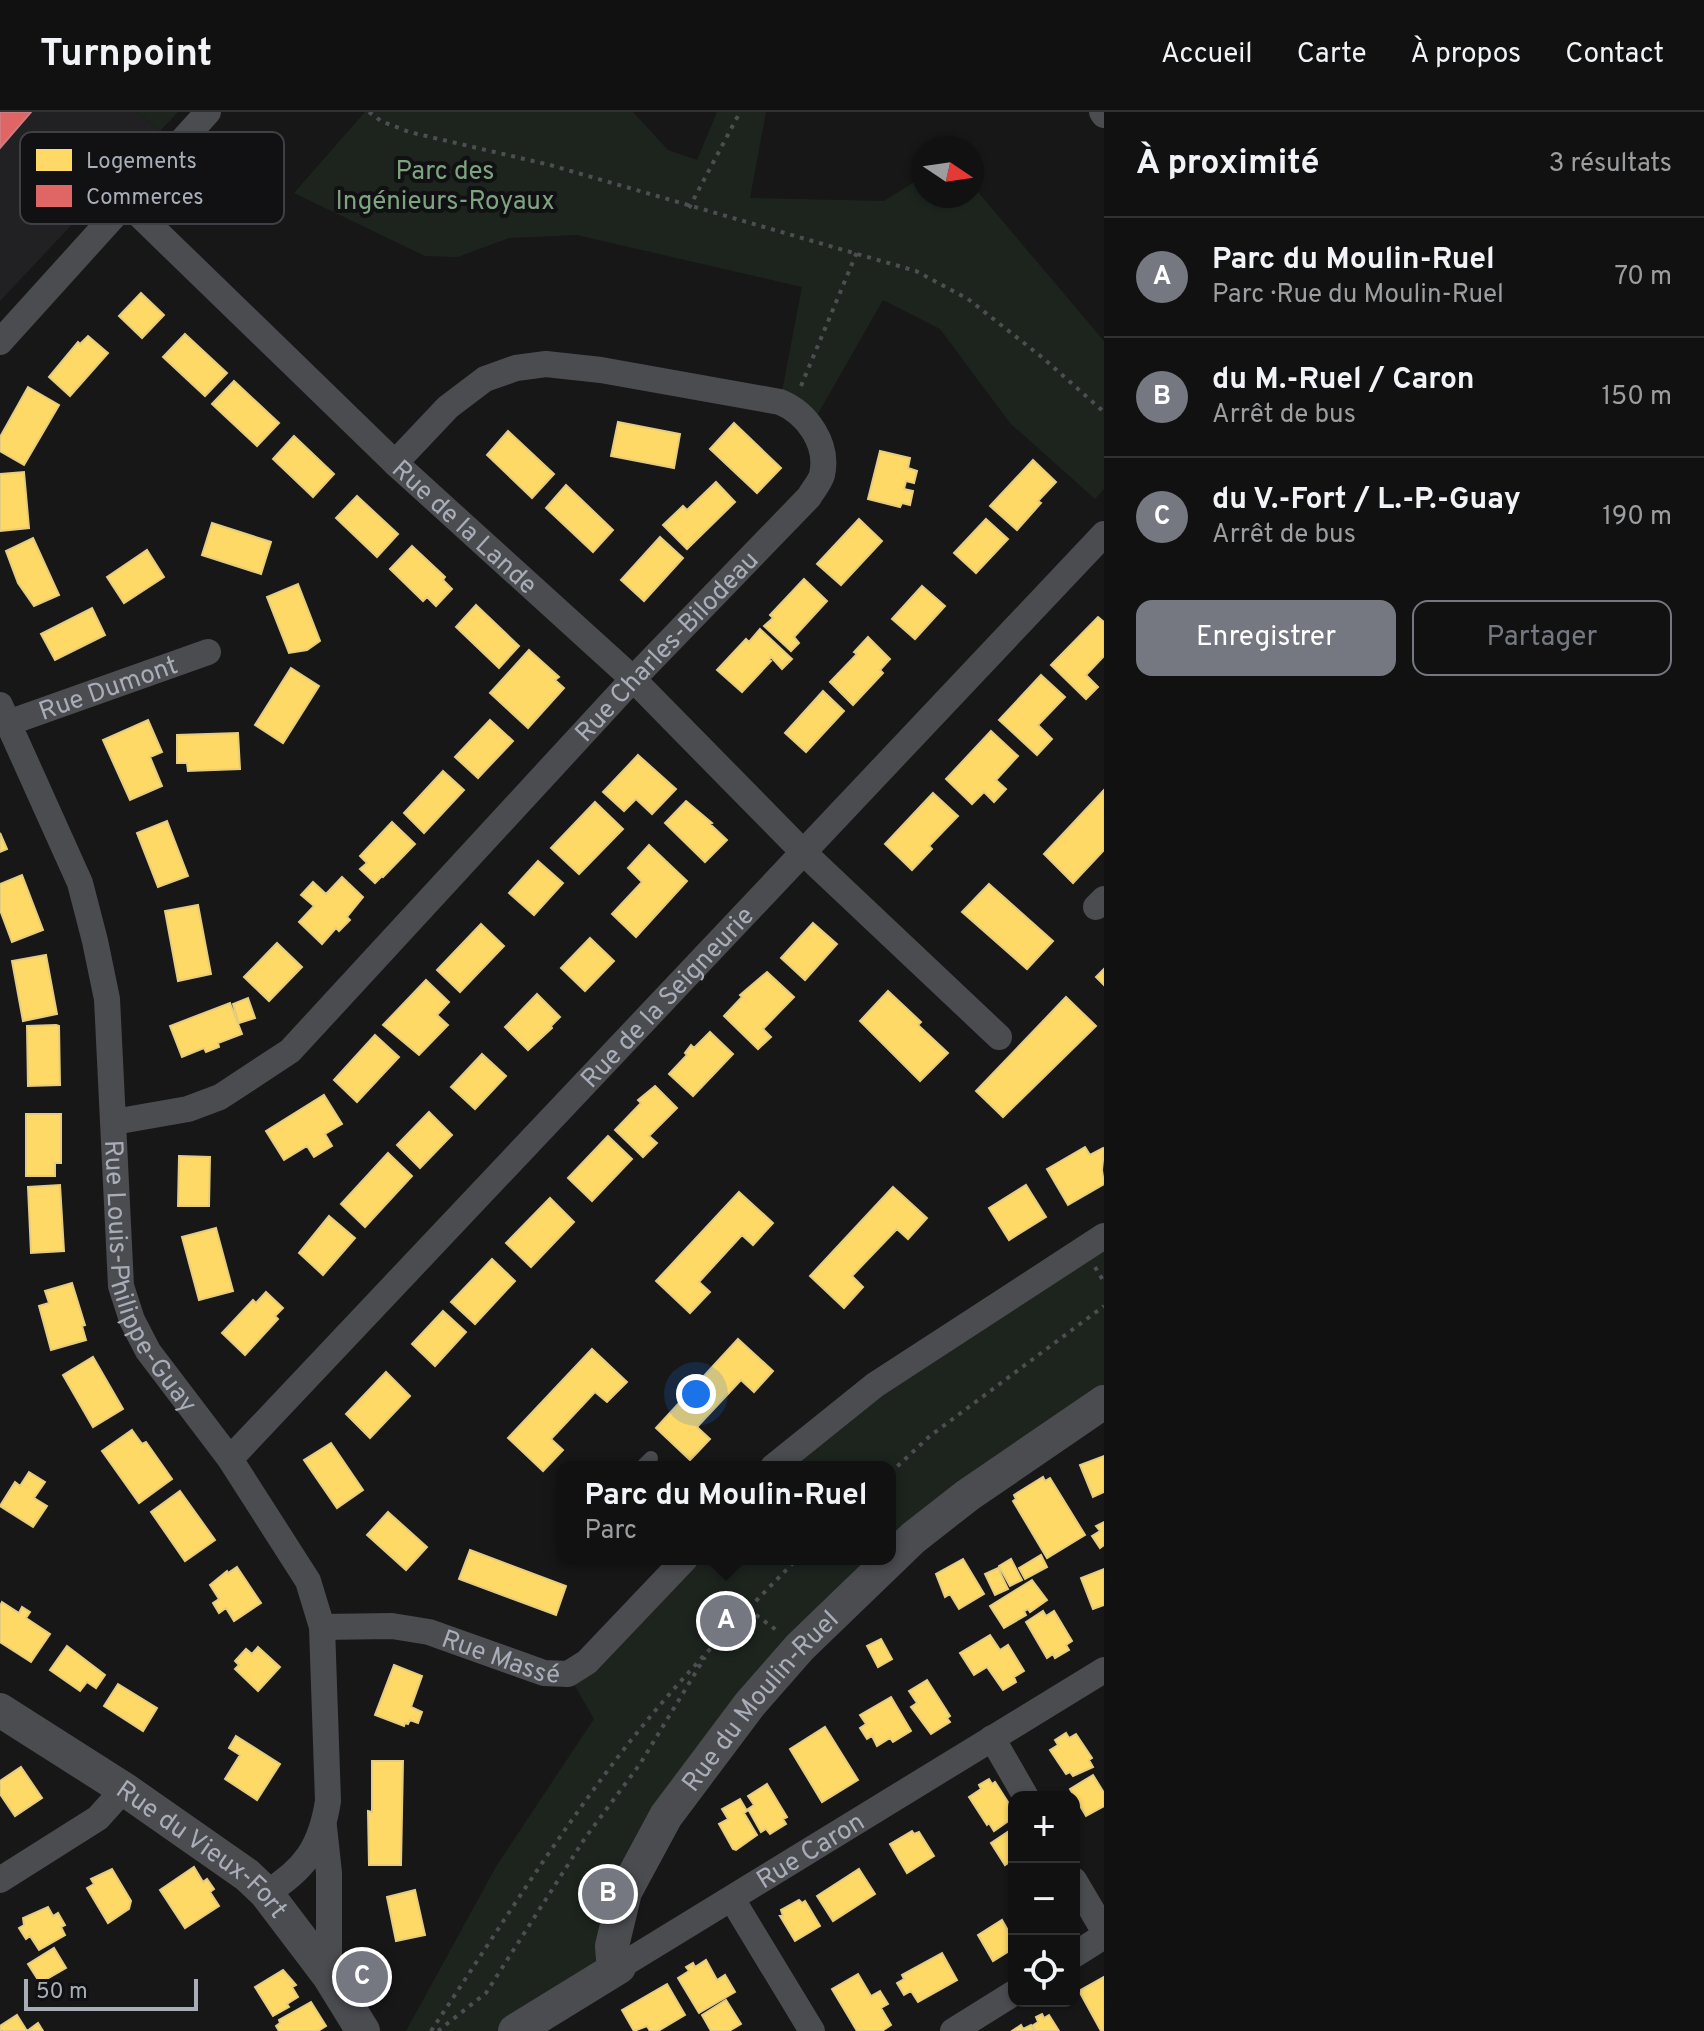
<!DOCTYPE html>
<html lang="fr">
<meta charset="utf-8">
<style>
body{margin:0;font-family:Overpass,sans-serif;background:#1a1a1a;color:#f1f3f6}
.controls{position:absolute;right:24px;bottom:24px;display:grid;overflow:hidden;border-radius:16px;box-shadow:0 2px 6px #0004}
.controls button{width:72px;height:72px;display:grid;place-items:center;padding:0;border:0;border-bottom:2px solid #303131;background:#111;color:#f1f3f6;font:40px sans-serif}
.compass{position:absolute;left:912px;top:24px;width:72px;height:72px;border-radius:50%;background:#111;box-shadow:0 2px 6px #0004;rotate:103deg}
.scale{position:absolute;left:24px;bottom:20px;width:174px;box-sizing:border-box;padding-left:8px;border:4px solid #a8adb8;border-top:0;font-size:22px;line-height:28px;white-space:nowrap;color:#a8adb8;-webkit-text-stroke:6px #111113;paint-order:stroke}
.you{position:absolute;left:696px;top:1282px;width:28px;height:28px;margin:-20px;border:6px solid #fff;border-radius:50%;background:#1a73e8;box-shadow:0 0 0 12px #1a73e833}
.badge{display:grid;place-items:center;width:52px;height:52px;border-radius:50%;background:#757880;color:#fff;font-size:26px;font-weight:700}
.pin{position:absolute;translate:-50% -50%;border:4px solid #fff;box-shadow:0 2px 8px #0006}
.popup{position:absolute;left:556px;top:1349px;width:340px;height:104px;box-sizing:border-box;display:grid;place-content:center;border-radius:16px;background:#111;filter:drop-shadow(0 2px 6px #0005);font-size:26px;white-space:nowrap;color:#9c9d9f}
.popup b{font-size:30px;color:#f1f3f6}
.popup::after{content:'';position:absolute;left:50%;top:100%;margin-left:-16px;border:16px solid transparent;border-top-color:#111}
.list{margin:0;padding:0;list-style:none}
h2{display:flex;justify-content:space-between;align-items:center;height:104px;margin:0;padding:0 32px;font-size:34px}
h2 small{font-size:26px;font-weight:400;color:#9c9d9f}
.list li{display:grid;grid-template-columns:52px 1fr auto;gap:24px;align-items:center;box-sizing:border-box;height:120px;padding:0 32px;border-top:2px solid #303131}
.list b{display:block;font-size:30px;white-space:nowrap}
.list p{margin:0;font-size:26px;white-space:nowrap;color:#9c9d9f}
.list em{font-size:26px;font-style:normal;color:#9c9d9f}
.actions{display:flex;gap:16px;padding:24px 32px}
.actions a{flex:1;padding:18px 0;border:2px solid #757880;border-radius:16px;text-align:center;font-size:28px;color:#757880}
.actions .main{background:#757880;color:#fff}
.icon{flex:none;width:44px;height:44px;fill:none;stroke:currentColor;stroke-width:2;stroke-linecap:round;stroke-linejoin:round}
.map{position:relative;flex:none;width:1104px;height:1919px;overflow:hidden}
header{display:flex;align-items:center;gap:48px;box-sizing:border-box;height:112px;padding:0 40px;background:#111;border-bottom:2px solid #303131}
header strong{font-size:38px}
nav{display:flex;gap:44px;margin-inline-start:auto;font-size:28px}
main{display:flex}
aside{flex:1;background:#111}
.map>svg:first-child{display:block}
.built{fill:#212123}
.green{fill:#1d241e}
.homes{fill:#ffd966;stroke:#e5cc7f;stroke-width:2}
.shops{fill:#e06666;stroke:#cf7b7f;stroke-width:2}
.lines{fill:none;stroke-linecap:round;stroke-linejoin:round}
.path{stroke:#4d4e52;stroke-width:4;stroke-dasharray:4 6;stroke-linecap:butt}
.service{stroke:#4b4c50;stroke-width:14}
.minor{stroke:#4b4c50;stroke-width:26}
.tertiary{stroke:#4b4c50;stroke-width:34}
.labels{text-anchor:middle;stroke-width:8;stroke-linejoin:round;paint-order:stroke}
.park-label{font-size:26px;fill:#7fa381;stroke:#111113}
.street-label{font-size:26px;fill:#a8adb8;stroke:#111113}
.key{fill:#111113;stroke:#3e4045;stroke-width:2}
.key-label{font-size:22px;fill:#a8adb8}
</style>
<header>
<strong>Turnpoint</strong>
<nav><a>Accueil</a><a>Carte</a><a>À propos</a><a>Contact</a></nav>
</header>
<main>
<div class="map">
<svg width="1104" height="1919" viewBox="0 0 1104 1919">
<rect width="100%" height="100%" fill="#171717"/>
<path class="built" d="M0,0H137L160,19L0,189Z"/>
<path class="green" d="M137,0H178L160,19Z
M365,0H633L668,38L697,48L717,0H766L750,86L884,89L924,64V84H972V73L1104,229V377L1095,387L1010,311L940,217L883,188L811,314L780,290L802,175L577,123L509,126L458,145L425,144L294,81Z
M1104,1124V1290L913,1426L666,1704L613,1847L512,1919H406L497,1753L594,1607L568,1562L685,1447H890V1355H773Z"/>
<path class="homes" d="M141,181L164,203L142,226L119,204Z
M185,222L227,261L205,284L163,245Z
M88,224L108,241L70,284L49,265L78,230L80,232Z
M234,269L279,311L257,334L212,292Z
M28,275L59,293L24,353L0,339V325Z
M618,310L680,322L674,356L611,344Z
M734,311L781,356L757,381L710,337Z
M508,319L554,362L532,386L487,343Z
M294,324L334,362L313,385L273,347Z
M880,339L910,346L908,356L917,359L914,371L906,369L904,377L913,379L910,393L902,391L900,395L868,387Z
M1033,348L1056,370L1038,389L1041,391L1017,418L990,394Z
M24,360L29,416L0,419V362Z
M716,370L735,390L687,437L663,413L683,394L687,398Z
M566,373L613,418L593,440L546,396Z
M357,384L398,422L377,445L336,406Z
M859,407L882,429L841,473L817,452Z
M986,407L1008,427L976,461L954,441Z
M212,411L271,430L261,462L202,443Z
M660,425L683,446L644,489L621,468Z
M33,426L59,483L34,494L18,471L6,439Z
M412,434L445,465L443,468L452,477L436,494L427,485L423,489L390,457Z
M147,438L164,465L124,491L107,465Z
M804,467L827,489L794,525L799,531L791,539L764,514L773,506L770,503Z
M298,472L320,529L307,538L289,541L267,485Z
M922,474L945,494L915,527L892,507Z
M476,493L519,534L499,556L456,515Z
M92,496L105,523L55,548L41,522Z
M1098,505L1104,510V544L1086,563L1098,575L1086,587L1051,553Z
M760,517L792,547L782,557L771,545L769,548L771,549L742,580L717,558L746,527L749,530Z
M868,525L890,547L880,558L883,561L853,593L830,570L857,542L854,540Z
M529,538L559,565L555,568L564,576L528,616L490,581Z
M291,556L319,574L283,631L255,613Z
M1041,563L1065,585L1038,613L1052,627L1037,643L999,608Z
M823,579L844,599L806,640L785,621Z
M148,608L162,640L150,645L162,674L130,688L103,628Z
M490,608L513,629L478,666L455,645Z
M991,619L1018,644L996,668L1006,677L994,690L984,680L972,692L946,667Z
M238,621L240,657L188,659L187,651H177V623Z
M638,643L676,677L652,702L636,687L624,699L603,680Z
M443,659L464,678L424,721L404,701Z
M1104,678V738L1073,771L1044,742Z
M933,681L958,704L929,734L932,737L912,758L885,732Z
M686,689L712,711L710,712L727,728L705,750L665,711Z
M595,690L623,717L579,762L551,736Z
M167,709L188,764L158,775L137,721Z
M392,710L415,732L383,765L382,764L375,771L360,757L367,751L360,744Z
M0,721L7,737L0,740Z
M649,733L687,769L636,825L612,802L642,770L628,756Z
M538,749L563,771L534,803L509,781Z
M22,763L43,818L12,830L0,798V772Z
M342,765L363,785L347,805L350,808L339,819L336,816L322,832L299,810L314,794L301,783L313,770L326,782Z
M989,772L1053,829L1027,857L962,800Z
M198,793L211,862L178,869L165,799Z
M813,811L837,832L805,868L781,846Z
M481,812L504,834L460,880L437,858Z
M590,826L614,849L585,879L561,856Z
M277,831L302,855L269,889L244,865Z
M46,843L57,902L23,909L12,849Z
M1104,857V873L1096,865Z
M767,860L794,885L763,917L771,925L758,937L724,904L742,885L740,883Z
M426,868L449,890L437,903L448,913L419,943L383,913Z
M888,879L921,910L918,913L948,941L920,969L860,909Z
M537,882L560,905L551,914L552,916L528,938L505,915Z
M1066,885L1096,914L1003,1005L976,979Z
M248,886L255,906L239,911L233,892Z
M230,891L242,922L218,931L219,935L206,940L204,936L182,945L170,914Z
M56,913L59,914L60,973L28,974L27,914Z
M710,920L733,942L693,984L669,962L687,943L685,941L691,933L694,936Z
M375,923L399,945L357,990L334,968Z
M482,942L506,964L475,997L451,975Z
M655,974L677,996L649,1024L657,1031L643,1045L615,1018L641,991L638,988Z
M324,983L342,1012L325,1022L332,1034L314,1045L307,1034L284,1048L266,1019Z
M429,1000L452,1023L420,1056L397,1033Z
M26,1002H61V1051H55V1064H26Z
M608,1024L632,1047L592,1089L568,1066Z
M1085,1035L1090,1043L1103,1036L1104,1038L1102,1058L1104,1072L1068,1093L1047,1057Z
M388,1041L412,1064L365,1115L341,1092Z
M179,1044L210,1045L209,1094H178Z
M60,1073L64,1139L31,1141L28,1075Z
M1026,1073L1046,1105L1009,1128L989,1096Z
M893,1075L927,1106L908,1127L897,1117L852,1164L863,1175L844,1196L810,1164Z
M739,1080L773,1111L753,1133L742,1123L699,1170L710,1180L690,1201L656,1169Z
M550,1086L574,1110L531,1155L506,1131Z
M329,1104L355,1126L323,1163L299,1141Z
M216,1116L233,1179L199,1188L182,1125Z
M492,1147L515,1169L475,1212L451,1190Z
M72,1171L85,1213L82,1214L86,1228L51,1238L39,1194L49,1191L45,1179Z
M266,1180L283,1196L275,1204L278,1207L245,1243L222,1221L253,1188L256,1191Z
M443,1199L466,1220L435,1254L412,1232Z
M738,1227L773,1259L754,1280L741,1268L697,1315L710,1327L690,1348L656,1316Z
M592,1237L627,1270L607,1290L595,1280L551,1327L563,1338L543,1359L508,1326Z
M93,1245L123,1297L93,1315L63,1263Z
M386,1260L410,1284L370,1326L346,1302Z
M132,1318L142,1332L146,1330L172,1367L139,1391L102,1339Z
M331,1331L363,1378L337,1396L304,1348Z
M1104,1344V1380L1093,1385L1080,1353Z
M29,1360L45,1370L34,1386L47,1394L33,1415L0,1394L15,1370L20,1374Z
M1043,1365L1045,1369L1050,1366L1085,1423L1047,1446L1013,1389L1016,1387L1014,1383Z
M180,1379L215,1428L185,1449L151,1400Z
M388,1400L427,1435L406,1458L367,1423Z
M1104,1410V1433L1100,1436L1092,1424L1100,1419L1096,1414Z
M470,1438L566,1474L556,1503L459,1467Z
M1041,1443L1047,1455L1025,1467L1019,1456Z
M963,1447L984,1482L959,1497L950,1482L945,1485L936,1462Z
M1011,1447L1022,1468L1010,1474L999,1454Z
M237,1455L261,1491L234,1509L226,1496L219,1501L213,1491L219,1487L210,1473L227,1459L228,1461Z
M998,1456L1008,1477L995,1483L985,1462Z
M1104,1457V1493L1093,1497L1081,1466Z
M1032,1468L1047,1488L1030,1500L1028,1497L1024,1499L1026,1503L1004,1516L990,1494Z
M2,1490L19,1501L22,1495L30,1500L26,1506L50,1522L31,1550L0,1530V1494Z
M1043,1499L1046,1504L1054,1499L1072,1529L1066,1533L1069,1538L1055,1546L1053,1542L1047,1546L1026,1510Z
M990,1523L1000,1538L1008,1533L1024,1559L1014,1565L1016,1570L1003,1578L987,1555L974,1563L960,1541Z
M881,1527L892,1547L878,1555L867,1534Z
M67,1534L105,1563L96,1576L87,1570L80,1579L50,1558Z
M258,1535L280,1555L258,1579L235,1557L239,1553L235,1549L246,1537L252,1542Z
M394,1553L422,1564L411,1595L422,1600L418,1611L410,1608L408,1612L405,1611L404,1614L375,1603Z
M927,1568L950,1604L947,1606L950,1610L931,1622L911,1595L917,1591L909,1579Z
M118,1572L157,1596L143,1619L104,1594Z
M891,1585L911,1619L893,1630L890,1626L877,1634L872,1624L867,1627L860,1616L866,1612L860,1603Z
M825,1615L858,1668L822,1690L790,1637Z
M1066,1621L1069,1626L1076,1622L1092,1646L1089,1648L1093,1655L1073,1664L1070,1660L1066,1662L1050,1638L1058,1633L1055,1628Z
M236,1624L280,1652L257,1688L225,1667L240,1643L229,1636Z
M372,1649H403L401,1753H369L368,1699L372,1700Z
M21,1655L42,1686L15,1704L0,1682V1669Z
M1093,1663L1104,1681V1694L1086,1704L1070,1677Z
M989,1667L992,1672L995,1670L1013,1698L1010,1700L1014,1705L994,1719L989,1711L987,1713L969,1685L981,1677L979,1673Z
M767,1672L787,1705L783,1707L786,1712L770,1722L766,1717L761,1720L748,1697L754,1693L748,1684Z
M740,1687L747,1699L744,1701L757,1723L736,1738L733,1737L719,1712L728,1707L722,1697Z
M1012,1717L1014,1747L1005,1753L991,1731Z
M912,1719L914,1722L919,1720L934,1744L907,1761L890,1732Z
M194,1755L203,1770L207,1767L214,1777L210,1780L219,1794L185,1816L160,1778Z
M112,1757L131,1789L129,1797L108,1811L87,1776L94,1772L91,1767Z
M859,1757L875,1782L833,1809L817,1784Z
M415,1778L425,1823L396,1829L387,1785Z
M799,1788L802,1791L805,1789L820,1814L795,1829L780,1804H783L781,1798Z
M48,1795L53,1804L58,1801L65,1813L61,1815L65,1823L39,1838L30,1824L26,1827L19,1816L24,1813L23,1806Z
M1002,1808L1014,1829V1836L993,1849L978,1823Z
M54,1836L66,1856L40,1871L28,1852Z
M942,1841L957,1868L918,1890L911,1879L904,1883L897,1871L904,1867L902,1863Z
M706,1848L717,1868L725,1863L735,1880L699,1901L678,1866L689,1859L686,1855L693,1851L695,1855Z
M283,1858L296,1873L292,1875L298,1885L287,1892L289,1895L273,1904L255,1875Z
M858,1862L871,1884L880,1879L888,1892L881,1896L891,1913L882,1919H857L832,1877Z
M1104,1865V1919H1101L1079,1879Z
M667,1872L685,1903L658,1919H650L647,1914L634,1919L622,1898Z
M726,1888L741,1912L729,1919H711L702,1903Z
M311,1890L326,1914L318,1919H279L276,1914L280,1911L279,1908Z
M1042,1902L1044,1906L1049,1903L1059,1919H1036L1032,1914L1038,1910L1036,1905Z
M17,1903L27,1919L38,1911L43,1919H0V1914Z
M1021,1913L1023,1917L1031,1913L1034,1919H1012Z"/>
<path class="shops" d="M0,0H31L0,36Z"/>
<g class="lines">
<path class="path" d="M369,0L381,9L409,20L550,53L916,159L968,187L1043,246L1104,300
M689,96L740,0
M801,274L857,140
M1095,1155L1104,1170
M890,1361L930,1324L1104,1194
M748,1497L779,1520
M431,1919C495,1823 557,1723 628,1632C680,1566 739,1506 797,1447
M438,1919L486,1881L585,1726L640,1652L705,1545"/>
<path class="service" d="M642,1355L651,1346"/>
<g class="minor">
<path d="M1102,0L1104,3"/>
<path id="s1" d="M127,91L395,351L633,567L803,740L999,925"/>
<path d="M0,230L208,0"/>
<path id="s2" d="M0,593L80,771L95,829L107,887L121,1174L132,1208L148,1239L230,1347L308,1469L322,1515L328,1689C321,1734 305,1758 266,1781"/>
<path id="s3" d="M8,611L208,540"/>
<path d="M1096,795L1104,787"/>
<path id="s4" d="M114,1010L188,997L220,985L290,939L633,567L809,385C813,378 820,370 822,363C829,332 807,301 780,290L601,258L546,252L516,256L485,267L448,295L395,351"/>
<path id="s5" d="M230,1347L1104,422"/>
<path d="M773,1355L875,1273L1104,1124"/>
<path id="s6" d="M322,1515L392,1514L429,1520L544,1561L568,1562L587,1550L685,1447"/>
<path d="M992,1626L1026,1685"/>
<path d="M324,1715L329,1761V1864"/>
<path d="M0,1768L98,1706L124,1677"/>
<path d="M1074,1768L1104,1819"/>
<path d="M732,1787L812,1919"/>
<path d="M1074,1843L1104,1824"/>
<path id="s7" d="M619,1855L1104,1558"/>
<path d="M953,1919L1014,1881"/>
</g>
<g class="tertiary">
<path id="s8" d="M0,1598L124,1677L247,1763L266,1781L329,1864L363,1919"/>
<path id="s9" d="M515,1919L619,1855L613,1847L612,1834L625,1780L666,1704L750,1592L800,1535L913,1426L968,1383L1104,1290"/>
</g>
</g>
<g class="labels">
<g class="park-label">
<text x="445" y="67">Parc des<tspan x="445" dy="30">Ingénieurs-Royaux</tspan></text>
</g>
<g class="street-label">
<text dy="9" stroke="none"><textPath href="#s1" startOffset="468">Rue de la Lande</textPath></text>
<text dy="9" stroke="none"><textPath href="#s4" startOffset="746">Rue Charles-Bilodeau</textPath></text>
<text dy="9" stroke="none"><textPath href="#s3" startOffset="106">Rue Dumont</textPath></text>
<text dy="9" stroke="none"><textPath href="#s5" startOffset="636">Rue de la Seigneurie</textPath></text>
<text dy="9" stroke="none"><textPath href="#s2" startOffset="600">Rue Louis-Philippe-Guay</textPath></text>
<text dy="9" stroke="none"><textPath href="#s6" startOffset="184">Rue Massé</textPath></text>
<text dy="9" stroke="none"><textPath href="#s9" startOffset="436">Rue du Moulin-Ruel</textPath></text>
<text dy="9" stroke="none"><textPath href="#s7" startOffset="224">Rue Caron</textPath></text>
<text dy="9" stroke="none"><textPath href="#s8" startOffset="246">Rue du Vieux-Fort</textPath></text>
</g>
</g>
<rect x="20" y="20" width="264" height="92" rx="12" class="key"/>
<rect x="36" y="37" width="36" height="22" fill="#ffd966"/>
<rect x="36" y="73" width="36" height="22" fill="#e06666"/>
<g class="key-label">
<text x="86" y="56">Logements</text>
<text x="86" y="92">Commerces</text>
</g>
</svg>
<div class="controls">
<button>+</button>
<button>−</button>
<button><svg class="icon" aria-label="locate" viewBox="0 0 24 24"><circle cx="12" cy="12" r="6"/><path d="M12 2v4M12 18v4M2 12h4M18 12h4"/></svg></button>
</div>
<svg class="compass" viewBox="-18 -18 36 36"><path d="M0-13l5 13h-10z" fill="#e53935"/><path d="M0 13l5-13h-10z" fill="#9c9d9f"/></svg>
<div class="scale">50 m</div>
<div class="you"></div>
<div class="pin badge" style="left:726px;top:1509px">A</div>
<div class="popup"><b>Parc du Moulin-Ruel</b>Parc</div>
<div class="pin badge" style="left:608px;top:1782px">B</div>
<div class="pin badge" style="left:362px;top:1865px">C</div>
</div>
<aside>
<h2>À proximité<small>3 résultats</small></h2>
<ul class="list">
<li><span class="badge">A</span><div><b>Parc du Moulin-Ruel</b><p>Parc · Rue du Moulin-Ruel</p></div><em>70 m</em></li>
<li><span class="badge">B</span><div><b>du M.-Ruel / Caron</b><p>Arrêt de bus</p></div><em>150 m</em></li>
<li><span class="badge">C</span><div><b>du V.-Fort / L.-P.-Guay</b><p>Arrêt de bus</p></div><em>190 m</em></li>
</ul>
<div class="actions"><a class="main">Enregistrer</a><a>Partager</a></div>
</aside>
</main>
